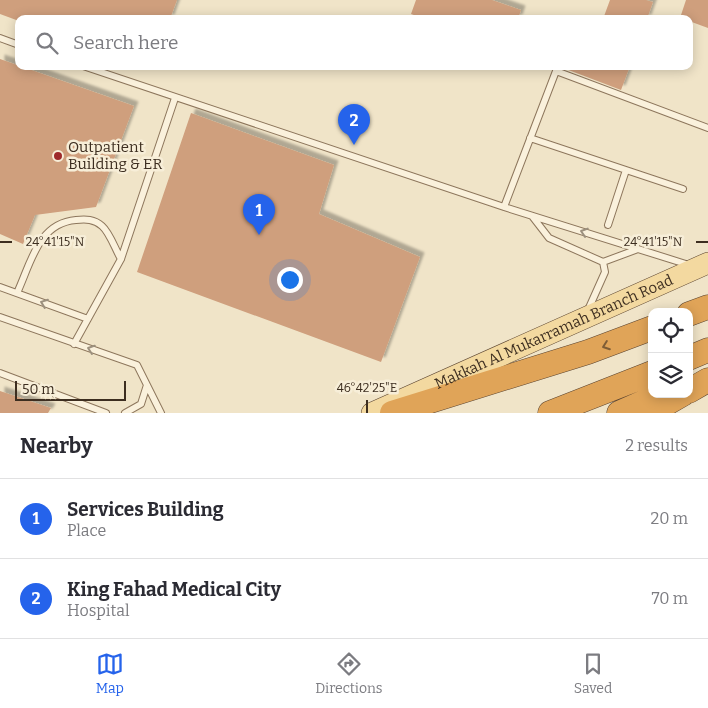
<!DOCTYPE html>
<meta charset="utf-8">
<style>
body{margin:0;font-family:Bitter,serif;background:#f7f7f7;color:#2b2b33}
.controls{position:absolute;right:15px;bottom:15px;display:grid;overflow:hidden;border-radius:10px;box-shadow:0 2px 12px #0003}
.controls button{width:45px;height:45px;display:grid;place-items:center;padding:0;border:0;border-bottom:1px solid #e1e1e2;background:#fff;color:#2b2b33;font:25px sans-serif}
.scale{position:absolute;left:15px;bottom:12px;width:111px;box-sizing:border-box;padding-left:5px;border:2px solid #3d2e20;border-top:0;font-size:14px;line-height:18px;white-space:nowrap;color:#3d2e20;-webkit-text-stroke:4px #f7eed8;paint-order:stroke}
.you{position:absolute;left:289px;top:279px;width:18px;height:18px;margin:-12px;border:4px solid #fff;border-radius:50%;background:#1a73e8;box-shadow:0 0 0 8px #1a73e833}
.badge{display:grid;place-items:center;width:32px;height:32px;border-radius:50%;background:#2563eb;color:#fff;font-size:16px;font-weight:700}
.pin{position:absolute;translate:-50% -41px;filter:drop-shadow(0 1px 2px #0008)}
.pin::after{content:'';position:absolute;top:26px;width:18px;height:15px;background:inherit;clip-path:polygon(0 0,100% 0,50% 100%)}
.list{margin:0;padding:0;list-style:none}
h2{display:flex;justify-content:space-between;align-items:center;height:65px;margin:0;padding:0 20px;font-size:21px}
h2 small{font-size:16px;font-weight:400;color:#7c7c81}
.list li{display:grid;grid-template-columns:32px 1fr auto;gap:15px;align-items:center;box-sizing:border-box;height:80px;padding:0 20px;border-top:1px solid #e1e1e2}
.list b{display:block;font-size:19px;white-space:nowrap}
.list p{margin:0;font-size:16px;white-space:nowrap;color:#7c7c81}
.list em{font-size:16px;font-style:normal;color:#7c7c81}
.icon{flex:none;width:28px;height:28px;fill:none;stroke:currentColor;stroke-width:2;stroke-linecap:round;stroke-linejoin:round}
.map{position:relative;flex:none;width:708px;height:413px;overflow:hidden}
.search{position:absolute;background:#fff;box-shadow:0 2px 12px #0003;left:15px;right:15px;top:15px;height:55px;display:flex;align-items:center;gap:12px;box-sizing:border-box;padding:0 18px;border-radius:10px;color:#7c7c81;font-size:19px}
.sheet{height:225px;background:#fff}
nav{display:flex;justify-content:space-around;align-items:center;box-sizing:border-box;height:70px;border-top:1px solid #e1e1e2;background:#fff;font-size:14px;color:#7c7c81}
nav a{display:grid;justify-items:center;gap:2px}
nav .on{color:#2563eb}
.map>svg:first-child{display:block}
.building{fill:#cf9f7d;filter:url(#shadow)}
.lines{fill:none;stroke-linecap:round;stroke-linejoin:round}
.service-casing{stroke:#8d765c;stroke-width:8}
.primary-casing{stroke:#5b4430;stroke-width:22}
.motorway-casing{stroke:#5b4430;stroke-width:25}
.service{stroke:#faf1dc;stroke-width:6}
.primary{stroke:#f3d9a0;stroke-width:21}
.motorway{stroke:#e0a458;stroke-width:24}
.oneway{stroke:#9c907e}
.oneway2{stroke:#7e5d36}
.ticks{fill:none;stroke:#3d2e20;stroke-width:2}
.poi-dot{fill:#9e2a2b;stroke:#f7eed8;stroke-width:2}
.labels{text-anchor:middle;stroke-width:5;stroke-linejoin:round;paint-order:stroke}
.poi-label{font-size:15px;fill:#3d2e20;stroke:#f7eed8;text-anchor:start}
.street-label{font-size:15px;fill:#3d2e20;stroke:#f7eed8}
.ticks-label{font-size:12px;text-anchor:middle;fill:#3d2e20;stroke:#f7eed8;stroke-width:5;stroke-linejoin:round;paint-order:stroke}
</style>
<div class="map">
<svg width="708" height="413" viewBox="0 0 708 413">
<defs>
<filter id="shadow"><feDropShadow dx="4.5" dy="-4.5" stdDeviation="1" flood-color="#0004"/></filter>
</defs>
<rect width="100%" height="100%" fill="#f0e4c8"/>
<path class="building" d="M0,0H177L170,19H19V21L0,14Z
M416,0H492L521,10L518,19H425L411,14Z
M610,0H646L653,2L647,19H603Z
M686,0H708V28L689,21V19L680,18Z
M0,59L134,106L96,207L35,215L23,244L0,234Z
M558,66H630L621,90Z
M191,113L334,165L319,214L420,257L381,362L137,272Z
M0,391L51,408L48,413H0Z"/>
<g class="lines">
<g class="service-casing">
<path id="service" d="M0,38L19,45
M83,66L504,207L689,265
M530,138L683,189
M504,207L556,71L708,128
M532,216L549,238L603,262L605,272L588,310
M608,225L626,170
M603,262L638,249
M0,287L88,319
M17,293C31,263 38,223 76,220C86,219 94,219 102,226C110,233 115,249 121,259
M0,317L137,365L147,385L141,404L125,413
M74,344L121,259L175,98
M0,373L106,413
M147,385L161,413"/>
</g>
<g class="primary-casing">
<g id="primary">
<path id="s1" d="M372,413L708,263"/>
</g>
</g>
<g class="motorway-casing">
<path id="motorway" d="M689,314L708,307
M689,358L708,350
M689,391L708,380
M392,413L588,352L652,328
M550,413L652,373
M619,413L662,394
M650,413L683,394"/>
</g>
<use href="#service" class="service"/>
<use href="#primary" class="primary"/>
<use href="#motorway" class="motorway"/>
</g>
<defs><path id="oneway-chevron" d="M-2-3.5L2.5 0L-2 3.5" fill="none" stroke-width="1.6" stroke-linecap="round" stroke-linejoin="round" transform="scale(1.25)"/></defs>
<g class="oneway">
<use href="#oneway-chevron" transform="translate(584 232) rotate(-162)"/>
<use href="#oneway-chevron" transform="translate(44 303) rotate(-159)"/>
<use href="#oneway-chevron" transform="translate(91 349) rotate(-161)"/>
</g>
<use class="oneway2" href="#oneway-chevron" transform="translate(606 346) rotate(160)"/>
<path class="ticks" d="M0,242H12M696,242H708M367,400V413"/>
<circle class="poi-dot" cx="58" cy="156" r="5"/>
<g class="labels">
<g class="poi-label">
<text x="68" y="152">Outpatient<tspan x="68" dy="17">Building &amp; ER</tspan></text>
</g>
<g class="street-label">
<text dy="5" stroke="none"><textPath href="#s1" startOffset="199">Makkah Al Mukarramah Branch Road</textPath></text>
</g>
</g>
<g class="ticks-label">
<text x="55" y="246">24°41'15"N</text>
<text x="653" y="246">24°41'15"N</text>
<text x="367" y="392">46°42'25"E</text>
</g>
</svg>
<div class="controls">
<button><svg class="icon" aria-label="locate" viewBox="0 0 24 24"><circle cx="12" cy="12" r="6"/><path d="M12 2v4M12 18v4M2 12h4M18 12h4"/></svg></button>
<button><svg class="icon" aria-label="layers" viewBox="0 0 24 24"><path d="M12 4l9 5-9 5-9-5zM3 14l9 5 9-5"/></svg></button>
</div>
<div class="scale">50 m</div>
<div class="you"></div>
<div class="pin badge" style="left:259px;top:235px">1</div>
<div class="pin badge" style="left:354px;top:145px">2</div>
<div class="search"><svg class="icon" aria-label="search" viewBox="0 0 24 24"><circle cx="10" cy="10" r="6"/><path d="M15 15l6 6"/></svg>Search here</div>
</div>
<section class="sheet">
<h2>Nearby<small>2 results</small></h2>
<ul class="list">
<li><span class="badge">1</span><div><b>Services Building</b><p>Place</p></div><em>20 m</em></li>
<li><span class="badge">2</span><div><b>King Fahad Medical City</b><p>Hospital</p></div><em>70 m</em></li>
</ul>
</section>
<nav>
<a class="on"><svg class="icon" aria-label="map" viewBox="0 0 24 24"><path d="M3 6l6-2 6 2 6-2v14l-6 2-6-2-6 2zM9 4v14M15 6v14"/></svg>Map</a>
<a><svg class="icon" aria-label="directions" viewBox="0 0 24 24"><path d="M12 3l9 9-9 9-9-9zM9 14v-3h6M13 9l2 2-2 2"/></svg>Directions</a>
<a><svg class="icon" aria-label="saved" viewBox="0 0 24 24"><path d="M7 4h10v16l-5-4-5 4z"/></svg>Saved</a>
</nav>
